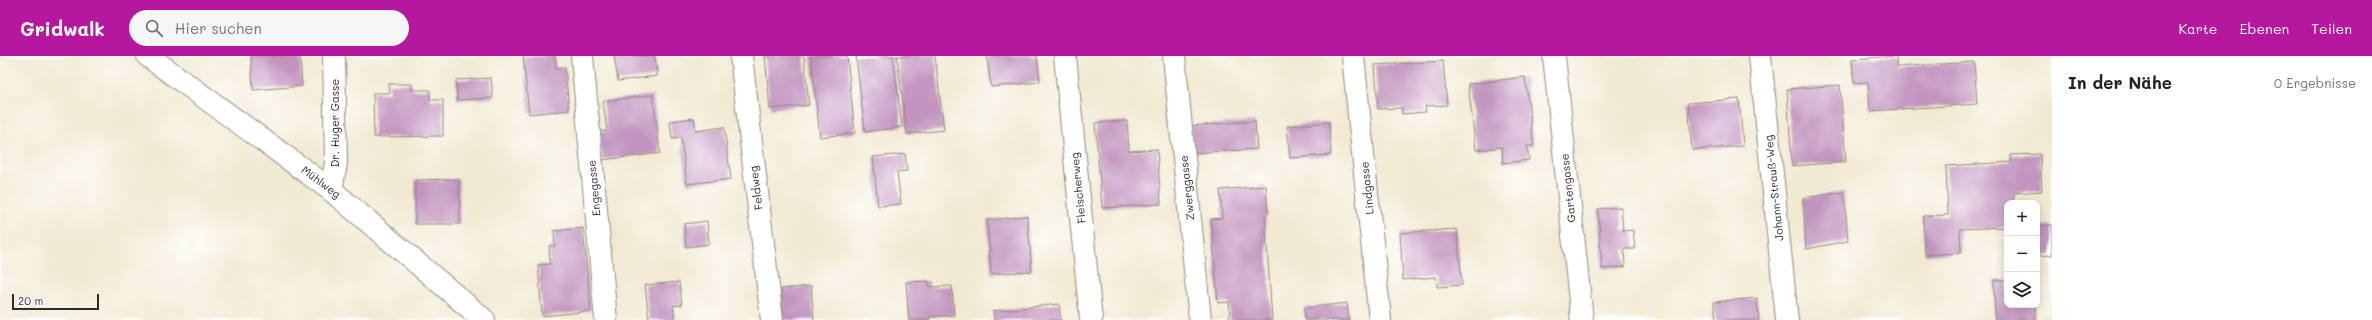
<!DOCTYPE html>
<html lang="de">
<meta charset="utf-8">
<style>
body{margin:0;font-family:Mali,sans-serif;background:#f6f6f6;color:#222}
.controls{position:absolute;right:12px;bottom:12px;display:grid;overflow:hidden;border-radius:8px;box-shadow:0 2px 10px #0003}
.controls button{width:36px;height:36px;display:grid;place-items:center;padding:0;border:0;border-bottom:1px solid #e0e0e0;background:#fff;color:#222;font:20px sans-serif}
.scale{position:absolute;left:12px;bottom:10px;width:87px;box-sizing:border-box;padding-left:4px;border:2px solid #2b2b2b;border-top:0;font-size:11px;line-height:14px;white-space:nowrap;color:#2b2b2b;-webkit-text-stroke:3px #fff;paint-order:stroke}
.list{margin:0;padding:0;list-style:none}
h2{display:flex;justify-content:space-between;align-items:center;height:52px;margin:0;padding:0 16px;font-size:17px}
h2 small{font-size:13px;font-weight:400;color:#767676}
.icon{flex:none;width:22px;height:22px;fill:none;stroke:currentColor;stroke-width:2;stroke-linecap:round;stroke-linejoin:round}
.map{position:relative;flex:none;width:2052px;height:264px;overflow:hidden}
header{display:flex;align-items:center;gap:24px;box-sizing:border-box;height:56px;padding:0 20px;background:#b5179e;color:#fff}
header strong{font-size:19px}
nav{display:flex;gap:22px;margin-inline-start:auto;font-size:14px}
.search{width:280px;height:36px;background:#f6f6f6;display:flex;align-items:center;gap:10px;box-sizing:border-box;padding:0 14px;border-radius:22px;color:#767676;font-size:15px}
main{display:flex}
aside{flex:1;background:#fff}
.map>svg:first-child{display:block}
.building{fill:#c294bf}
.lines{fill:none;stroke-linecap:round;stroke-linejoin:round}
.minor-casing{stroke:#8e8a7e;stroke-width:24}
.minor{stroke:#fff;stroke-width:22}
.labels{text-anchor:middle;stroke-width:4;stroke-linejoin:round;paint-order:stroke}
.street-label{font-size:11px;fill:#2b2b2b;stroke:#fff}
</style>
<header>
<strong>Gridwalk</strong>
<div class="search"><svg class="icon" aria-label="search" viewBox="0 0 24 24"><circle cx="10" cy="10" r="6"/><path d="M15 15l6 6"/></svg>Hier suchen</div>
<nav><a>Karte</a><a>Ebenen</a><a>Teilen</a></nav>
</header>
<main>
<div class="map">
<svg width="2052" height="264" viewBox="0 0 2052 264">
<rect width="100%" height="100%" fill="#fff"/>
<filter id="ink" filterUnits="userSpaceOnUse"><feTurbulence type="fractalNoise" baseFrequency=".025" numOctaves="2"/><feDisplacementMap in="SourceGraphic" scale="8" xChannelSelector="R" yChannelSelector="G"/><feConvolveMatrix kernelMatrix="1 2 1 2 8 2 1 2 1" color-interpolation-filters="sRGB"/></filter>
<filter id="wash" filterUnits="userSpaceOnUse"><feTurbulence type="fractalNoise" baseFrequency=".012" numOctaves="4" result="noise"/><feDisplacementMap in="SourceGraphic" scale="16" xChannelSelector="R" yChannelSelector="G"/><feGaussianBlur stdDeviation="0.9" result="paint"/><feColorMatrix in="noise" values="0 0 0 0 0 0 0 0 0 0 0 0 0 0 0 0 0 1.4 0 .05"/><feComposite in="paint" operator="in"/></filter>
<g filter="url(#wash)">
<rect width="100%" height="100%" fill="#f2e9d2"/>
<g id="blocks">
<path class="building" d="M251,0H300L302,30L253,34Z
M523,0H555L556,12L565,11L569,54L529,58Z
M614,0H655L657,20L618,25Z
M765,0H804L809,49L770,53Z
M811,0H847L855,77L820,81Z
M856,0H893L902,71L865,76Z
M897,0H935L944,74L907,78Z
M987,0H1037L1040,26L991,31Z
M1896,0L1897,11L1974,6L1977,48L1870,55L1868,26L1854,27L1852,3Z
M1443,5L1447,49L1425,50L1426,56L1402,58V52L1378,53L1375,9Z
M1525,21L1534,90H1527L1529,104L1503,107L1502,91L1476,94L1468,28Z
M491,22L493,42L457,44L456,24Z
M389,28H412V34H430V44H443V80L374,81L373,37H390Z
M1840,29L1846,106L1792,110L1787,33Z
M653,39L660,97L602,104L599,75H607L603,45Z
M1739,43L1743,90L1692,94L1688,47Z
M694,62L696,75L724,71L731,123L687,128L681,82L672,83L670,65Z
M1127,65L1129,95L1157,93L1161,148L1102,152L1095,67Z
M1255,65L1257,93L1193,97L1191,70Z
M1329,66L1331,99L1290,102L1287,70Z
M905,98L907,115L897,116L901,148L878,150L873,101Z
M2040,98L2042,135L2014,137V147H2007V171L1960,173L1961,197L1925,199L1923,160L1948,159L1946,110L2011,106V99Z
M459,123L460,168H415V124Z
M1266,130L1268,159L1265,160L1272,264H1230L1229,246L1218,247L1211,163L1222,162L1220,134Z
M1844,136L1848,185L1806,193L1803,142Z
M1621,151L1623,175L1633,174L1635,193H1624L1625,211L1602,213L1598,153Z
M1027,160L1032,215L991,218L987,164Z
M707,165L709,188L686,191L684,168Z
M2052,169V199L2037,200V170Z
M583,172L591,255L542,260L538,209L550,208L549,190H555L554,175Z
M1457,173L1462,229L1437,231L1436,221L1403,224L1400,177Z
M1994,224H2007V249H2035V264H1995Z
M929,225V231L952,230L954,259L929,261V264H909L906,226Z
M679,226L682,249L673,250L675,264H649L645,229Z
M811,230L814,264H784L781,233Z
M1757,242L1759,264H1716L1714,246Z
M1347,247L1349,264H1305L1304,252Z
M1059,248L1061,264H994L993,255Z"/>
</g>
</g>
<g filter="url(#ink)">
<use href="#blocks" fill-opacity="0" stroke="#8e8a7e" stroke-width="1"/>
<g class="lines">
<g class="minor-casing">
<path id="minor" d="M148,0L331,134L484,264
M582,0L606,264
M741,0L772,264
M1065,0L1091,264
M1174,0L1200,264
M1353,0L1380,264
M1554,0L1582,264
M1760,0L1787,264
M331,134L336,107L334,0"/>
</g>
<use href="#minor" class="minor"/>
</g>
</g>
<g class="labels">
<g class="street-label">
<text transform="translate(335 67) rotate(-90)" y="4">Dr. Huger Gasse</text>
<text transform="translate(321 126) rotate(37)" y="4">Mühlweg</text>
<text transform="translate(594 132) rotate(-95)" y="4">Engegasse</text>
<text transform="translate(756 132) rotate(-97)" y="4">Feldweg</text>
<text transform="translate(1078 132) rotate(-96)" y="4">Fleischerweg</text>
<text transform="translate(1187 132) rotate(-96)" y="4">Zwerggasse</text>
<text transform="translate(1367 132) rotate(-96)" y="4">Lindgasse</text>
<text transform="translate(1568 132) rotate(-96)" y="4">Gartengasse</text>
<text transform="translate(1774 132) rotate(-96)" y="4">Johann-Strauß-Weg</text>
</g>
</g>
</svg>
<div class="controls">
<button>+</button>
<button>−</button>
<button><svg class="icon" aria-label="layers" viewBox="0 0 24 24"><path d="M12 4l9 5-9 5-9-5zM3 14l9 5 9-5"/></svg></button>
</div>
<div class="scale">20 m</div>
</div>
<aside>
<h2>In der Nähe<small>0 Ergebnisse</small></h2>
<ul class="list">
</ul>
</aside>
</main>
